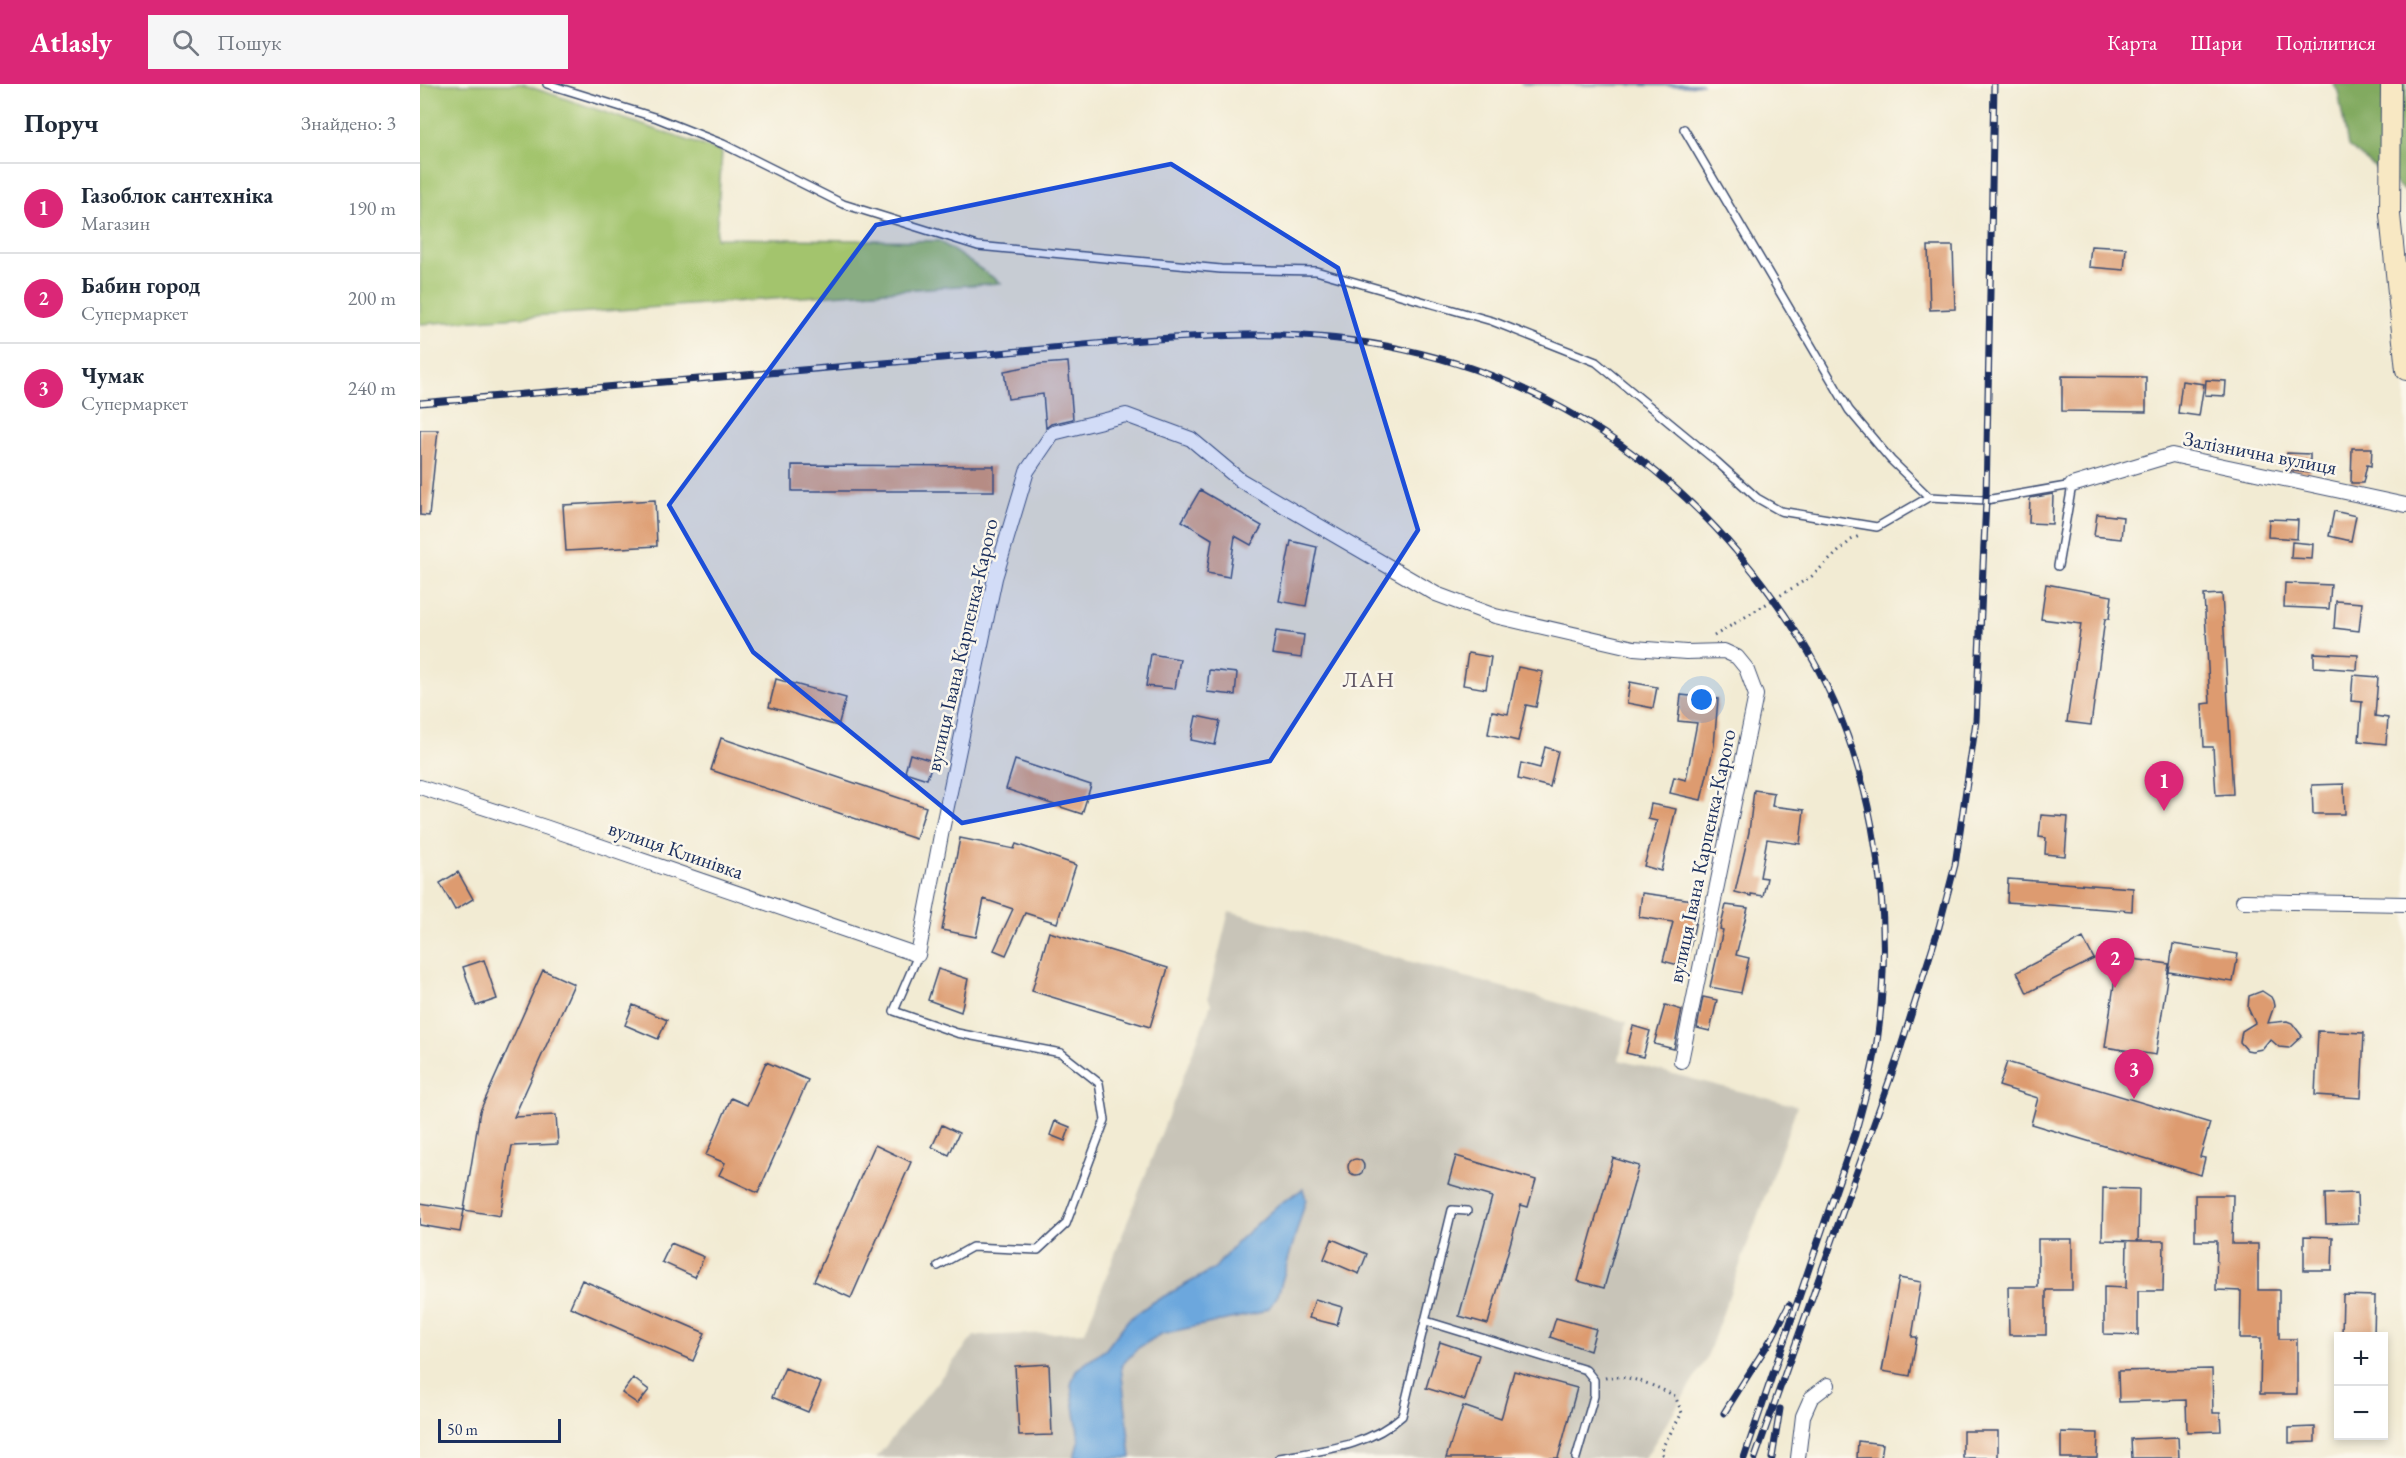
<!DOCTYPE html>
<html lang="uk">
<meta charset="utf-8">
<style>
body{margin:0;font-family:"EB Garamond",serif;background:#f6f6f7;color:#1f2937}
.controls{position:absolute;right:18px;bottom:18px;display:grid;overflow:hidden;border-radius:0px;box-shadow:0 3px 9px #0003}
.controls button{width:54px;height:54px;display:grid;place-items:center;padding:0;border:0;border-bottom:2px solid #e0e1e3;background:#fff;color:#1f2937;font:30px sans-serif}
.scale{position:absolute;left:18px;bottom:15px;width:123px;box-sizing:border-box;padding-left:6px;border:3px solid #1b2f5e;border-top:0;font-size:16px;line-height:21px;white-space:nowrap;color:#1b2f5e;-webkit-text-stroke:4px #fbf7ec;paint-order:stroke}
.you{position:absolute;left:1282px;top:616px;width:21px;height:21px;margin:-15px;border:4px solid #fff;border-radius:50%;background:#1a73e8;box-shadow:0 0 0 9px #1a73e833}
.badge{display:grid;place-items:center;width:39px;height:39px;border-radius:50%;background:#db2777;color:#fff;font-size:20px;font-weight:700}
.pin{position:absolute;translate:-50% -50px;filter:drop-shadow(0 2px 3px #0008)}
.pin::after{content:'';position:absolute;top:32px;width:21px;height:18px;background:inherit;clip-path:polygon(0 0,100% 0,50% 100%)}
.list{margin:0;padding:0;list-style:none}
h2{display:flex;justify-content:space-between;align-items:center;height:78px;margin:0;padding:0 24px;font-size:26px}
h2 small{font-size:20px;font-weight:400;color:#747a83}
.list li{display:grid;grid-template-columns:39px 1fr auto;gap:18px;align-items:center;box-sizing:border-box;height:90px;padding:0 24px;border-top:2px solid #e0e1e3}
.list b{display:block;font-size:22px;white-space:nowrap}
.list p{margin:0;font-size:20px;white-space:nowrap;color:#747a83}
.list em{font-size:20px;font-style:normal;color:#747a83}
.icon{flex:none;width:33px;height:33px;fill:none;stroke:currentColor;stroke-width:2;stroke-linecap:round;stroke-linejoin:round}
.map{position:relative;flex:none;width:1986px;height:1374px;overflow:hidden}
header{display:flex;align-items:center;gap:36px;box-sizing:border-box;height:84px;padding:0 30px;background:#db2777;color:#fff}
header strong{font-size:28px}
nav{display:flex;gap:33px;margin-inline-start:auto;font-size:21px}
.search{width:420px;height:54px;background:#f6f6f7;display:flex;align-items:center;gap:15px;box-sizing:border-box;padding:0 21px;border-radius:0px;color:#747a83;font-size:22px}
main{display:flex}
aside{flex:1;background:#fff}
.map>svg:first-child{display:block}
.industrial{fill:#c8c4b8}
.green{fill:#a3c46d;stroke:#5f7a66;stroke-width:1.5}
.forest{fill:#82aa60;stroke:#4e6c5f;stroke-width:1.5}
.water{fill:#6ca7dd;stroke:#446b9e;stroke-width:1.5}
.building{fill:#dd9b70}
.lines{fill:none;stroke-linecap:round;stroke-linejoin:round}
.lane-casing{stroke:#3b4b70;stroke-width:10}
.street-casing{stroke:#3b4b70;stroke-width:16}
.secondary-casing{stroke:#3b4b70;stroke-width:22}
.path{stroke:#3b4b70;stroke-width:3;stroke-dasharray:1.5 4.5;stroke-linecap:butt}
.lane{stroke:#fff;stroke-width:7}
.street{stroke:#fff;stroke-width:14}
.secondary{stroke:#f8e8c3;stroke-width:20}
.rail-casing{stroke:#1b2f5e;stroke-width:7}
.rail{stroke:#fbf7ec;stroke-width:4.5;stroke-dasharray:14;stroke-linecap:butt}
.marked{fill:#1d4ed8;fill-opacity:0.2;stroke:#1d4ed8;stroke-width:4.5;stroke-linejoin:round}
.labels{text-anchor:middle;stroke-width:5;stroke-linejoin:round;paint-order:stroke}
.street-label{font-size:21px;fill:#1b2f5e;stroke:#fbf7ec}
.neighbourhood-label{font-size:22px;letter-spacing:1.5px;fill:#5f5564;stroke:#fbf7ec}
</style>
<header>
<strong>Atlasly</strong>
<div class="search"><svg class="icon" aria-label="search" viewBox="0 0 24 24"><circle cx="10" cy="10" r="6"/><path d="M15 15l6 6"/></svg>Пошук</div>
<nav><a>Карта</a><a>Шари</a><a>Поділитися</a></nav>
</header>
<main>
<aside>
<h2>Поруч<small>Знайдено: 3</small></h2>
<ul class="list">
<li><span class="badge">1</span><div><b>Газоблок сантехніка</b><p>Магазин</p></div><em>190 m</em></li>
<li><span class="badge">2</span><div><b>Бабин город</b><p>Супермаркет</p></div><em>200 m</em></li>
<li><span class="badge">3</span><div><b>Чумак</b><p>Супермаркет</p></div><em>240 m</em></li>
</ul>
</aside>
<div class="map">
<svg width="1986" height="1374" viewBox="0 0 1986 1374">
<rect width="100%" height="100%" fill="#fbf7ec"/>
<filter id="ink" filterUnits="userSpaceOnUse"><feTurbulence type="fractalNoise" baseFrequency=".0167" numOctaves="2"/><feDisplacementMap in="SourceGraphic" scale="12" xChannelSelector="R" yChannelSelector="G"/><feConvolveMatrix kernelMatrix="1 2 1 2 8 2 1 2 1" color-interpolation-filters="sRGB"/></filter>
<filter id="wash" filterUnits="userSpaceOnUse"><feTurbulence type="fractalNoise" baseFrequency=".008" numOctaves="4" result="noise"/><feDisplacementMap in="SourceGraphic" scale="24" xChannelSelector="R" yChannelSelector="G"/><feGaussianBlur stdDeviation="1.35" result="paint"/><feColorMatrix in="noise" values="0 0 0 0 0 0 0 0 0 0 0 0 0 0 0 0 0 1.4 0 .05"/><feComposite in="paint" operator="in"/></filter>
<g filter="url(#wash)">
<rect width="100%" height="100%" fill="#f2ebd3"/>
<path class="industrial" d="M809,827L1207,938L1199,976L1377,1022L1286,1276L1225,1374H456L554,1252L665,1248L791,920L788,913Z"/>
<path class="green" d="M0,0H102L302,68L296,154L519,157L581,199L0,240Z"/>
<path class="forest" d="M1913,0H1986V108L1928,62L1918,7Z"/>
<path class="water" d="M1100,0H1283L1270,2Z
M883,1105L886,1115L858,1211L849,1224L838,1229L741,1250L718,1264L701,1282L711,1374H654L659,1355L651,1301L656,1286L686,1265L708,1236L730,1220L794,1185L817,1158L859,1120Z"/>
<g id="blocks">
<path class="building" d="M1508,162H1533L1535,225L1510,226Z
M1671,162L1706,164L1704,186L1669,183Z
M648,278L653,335L631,340L626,344L623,310L588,315L584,287L621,280Z
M1642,292L1726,293V328L1642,327Z
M1786,296L1806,297L1805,312L1785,311Z
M1762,297L1784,300L1779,332L1758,329Z
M0,346H18L9,432L0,431Z
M1932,364H1952L1951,382L1947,381L1943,399H1931Z
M1867,369L1890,370V389L1866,386Z
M372,381L574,382V407H372Z
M780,406L842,442L831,461L815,452L809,493L787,489L792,455L762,437Z
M1633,410L1632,440L1609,439L1610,414Z
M235,416L237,462L146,467L143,421Z
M1914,427L1936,432L1931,457L1909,452Z
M1677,430L1703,433L1701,455L1674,452Z
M1849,435L1878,436L1877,455L1848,453Z
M871,457L897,463L886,522L859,517Z
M1872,458L1893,460L1892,475L1871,474Z
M1865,499L1911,501L1909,525L1864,523Z
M1626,500L1692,512L1689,535H1685L1671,641L1647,638L1661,540L1621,535Z
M1802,510L1813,710L1796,711L1793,663H1784L1782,620L1790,619L1784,511Z
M1916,517L1942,519L1939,547L1914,544Z
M856,547L884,551L881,574L852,570Z
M1048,569L1071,573L1066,605L1043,601Z
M1894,569L1938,571L1937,586L1894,583Z
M731,570L760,575L755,605L726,602Z
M1098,583L1123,588L1116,623L1106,621L1098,657L1068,650L1072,627L1088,630Z
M789,586L817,589L815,611L787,608Z
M1933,591L1958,593L1955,632L1968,634L1966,660L1939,657L1942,618L1931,617Z
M356,595L426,614L418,642L349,623Z
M1210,598L1237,603L1233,624L1207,619Z
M1261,611L1298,615L1294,662L1281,716L1250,709L1254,693L1266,696L1277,639L1258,637Z
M776,632L800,637L795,661L771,656Z
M301,654L506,723L496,755L291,686Z
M1125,663L1138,667L1130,703L1098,695L1101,679L1120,684Z
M490,670L513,677L507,695L485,688Z
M595,676L671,701L662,730L586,705Z
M1924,700L1925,730H1893L1892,701Z
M1334,706L1354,709L1352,722L1384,726L1380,760L1347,755L1340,793L1347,794L1343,812L1331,810V812L1315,808L1329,748Z
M1231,720L1256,725L1241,787L1224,782L1237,737L1228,735Z
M1621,731L1648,733L1645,772L1625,770L1626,754L1619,753Z
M540,754L594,765L596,760L656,781L637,839L605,829L586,871L574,866L593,825L564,815L556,853L522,846Z
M38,788L53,815L35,826L20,799Z
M1588,795L1713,804L1712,827L1587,818Z
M1222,809L1280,817L1266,883L1243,877L1253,838L1219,833Z
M1306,821L1328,824L1316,871L1329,874L1321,909L1290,903L1303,846L1300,845Z
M629,848L748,884L730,943L612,907Z
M1663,854L1674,875L1607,909L1597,888Z
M1753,860L1818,870L1813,898L1749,888Z
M1698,873L1749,880L1736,971L1685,963Z
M64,876L77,915L56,922L43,883Z
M518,885L548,895L541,928L508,916Z
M123,886L154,900L94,1033L136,1031L138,1060L92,1062L80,1132L44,1126L60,1027Z
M1842,907L1851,913L1853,917L1854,922L1848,939L1867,937L1872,939L1882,952L1869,964L1859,963L1850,955L1842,965L1832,967L1827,966L1820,958L1822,947L1835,939L1828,924L1829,912Z
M1283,913L1297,916L1290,947L1277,944Z
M213,921L247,936L238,955L205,941Z
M1245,921L1262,926L1254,965L1234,960Z
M1213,942L1230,947L1223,973L1206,969Z
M1898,947L1944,949L1941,1014L1895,1011Z
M346,978L388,996L338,1109L299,1091L305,1079L286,1071L311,1014L327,1021Z
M1587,978L1790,1039L1780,1073L1785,1074L1781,1091L1611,1040L1618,1014L1579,1002Z
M635,1037L650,1043L645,1057L630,1051Z
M522,1041L539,1049L529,1071L512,1063Z
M455,1061L491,1078L431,1214L394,1197Z
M1036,1072L1116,1096L1108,1123L1101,1121L1068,1240L1039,1232L1072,1113L1028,1100Z
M1193,1074L1219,1082L1184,1204L1158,1197Z
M928 1083a8 8 0 1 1 16 0a8 8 0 1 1-16 0Z
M1683,1104L1719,1105L1718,1157L1682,1156Z
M1937,1109L1938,1139L1906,1140L1905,1110Z
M1775,1111H1813L1812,1160H1838V1206H1859V1255H1877V1310H1840L1841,1254H1820L1821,1207L1796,1206L1797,1157H1775Z
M0,1119L44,1126L40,1148L0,1141Z
M1884,1152L1913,1153L1912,1186H1884Z
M912,1155L947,1170L939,1190L904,1175Z
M1618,1155H1652V1206H1626V1251H1589L1588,1203H1618Z
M1707,1157H1744L1743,1207H1718V1251L1684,1250V1203L1706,1204Z
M251,1159L284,1173L275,1193L242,1178Z
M1479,1194L1501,1198L1492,1253H1497L1490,1292L1462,1287Z
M162,1196L285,1249L273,1277L150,1223Z
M1923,1211L1955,1212L1954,1252H1922Z
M895,1215L922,1223L917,1241L889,1234Z
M1136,1234L1176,1245L1170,1267L1130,1253Z
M1020,1258L1059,1271L1045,1316L1006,1304Z
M629,1280L632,1351L599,1352L595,1282Z
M365,1284L401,1299L388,1328L352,1313Z
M1792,1285L1793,1329H1800L1801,1347L1767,1348L1766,1316L1699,1318L1698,1287Z
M1094,1287L1157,1304L1138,1374H1026L1043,1322L1081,1335Z
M213,1294L229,1306L218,1320L202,1309Z
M1895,1343V1358L1869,1359V1344Z
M1543,1347H1578V1374H1543Z
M1641,1348L1678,1349L1677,1374H1641Z
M1758,1353L1759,1374H1712L1711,1355Z
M1438,1357L1463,1360L1461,1374H1437Z"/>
</g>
</g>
<g filter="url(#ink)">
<use href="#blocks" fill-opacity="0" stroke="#3b4b70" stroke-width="1.5"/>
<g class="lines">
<g class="lane-casing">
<path id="lane" d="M127,0L237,34L303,60L423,120L558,162L801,185L896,187L1072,237L1176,278L1296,377L1337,414L1360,427L1457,443L1509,413L1566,416L1652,401L1638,482
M1264,45L1429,326L1471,376L1509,413
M498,871L474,927L537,949L641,969L679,999L685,1036L646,1140L618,1166L552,1163L518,1182
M1006,1237L1166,1286L1174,1296V1312L1156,1374
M859,1374C903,1366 948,1363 982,1332L1032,1126L1047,1127"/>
</g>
<g class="street-casing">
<path id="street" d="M1652,401L1752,371L1986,421
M0,703L125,743L498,871L522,746L575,494L607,387L633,349L706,331L771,355L820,396L1016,510L1075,532L1214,564L1266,568L1304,567L1317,573L1326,584L1336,611L1261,977
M1823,817L1986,820
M1378,1374L1383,1332L1391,1314L1408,1301"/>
</g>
<g class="secondary-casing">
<path id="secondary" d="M1971,0L1970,131L1986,286"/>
</g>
<path class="path" d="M1294,552L1392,492L1431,456L1439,452
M1185,1294C1206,1289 1236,1302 1255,1312L1262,1329L1243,1362L1242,1370L1247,1374"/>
<use href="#lane" class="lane"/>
<use href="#street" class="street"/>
<use href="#secondary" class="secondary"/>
<g class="rail-casing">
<path id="rail" d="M0,319C174,304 348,289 522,274C622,266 723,253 824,251C1063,246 1253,353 1380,554C1451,667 1474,810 1459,942C1455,979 1445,1014 1435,1050L1324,1374
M1304,1329L1353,1252L1369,1221
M1335,1374L1477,975L1519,843L1535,781L1556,637L1566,416L1574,0
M1352,1374L1360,1325"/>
</g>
<use href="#rail" class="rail"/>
</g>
</g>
<path class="marked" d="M751,80L918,184L998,446L850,677L542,739L333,568L249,421L456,141Z"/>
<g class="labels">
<g class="street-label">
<text transform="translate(1840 369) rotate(11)" y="7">Залізнична вулиця</text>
<text transform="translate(542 561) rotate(-77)" y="7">вулиця Івана Карпенка-Карого</text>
<text transform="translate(256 766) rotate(19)" y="7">вулиця Клинівка</text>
<text transform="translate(1282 772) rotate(-78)" y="7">вулиця Івана Карпенка-Карого</text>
</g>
<g class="neighbourhood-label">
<text x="949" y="603">ЛАН</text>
</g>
</g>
</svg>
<div class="controls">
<button>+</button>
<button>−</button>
</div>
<div class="scale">50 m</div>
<div class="you"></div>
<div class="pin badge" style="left:1744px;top:727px">1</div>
<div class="pin badge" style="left:1695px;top:904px">2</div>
<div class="pin badge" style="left:1714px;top:1015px">3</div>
</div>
</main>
